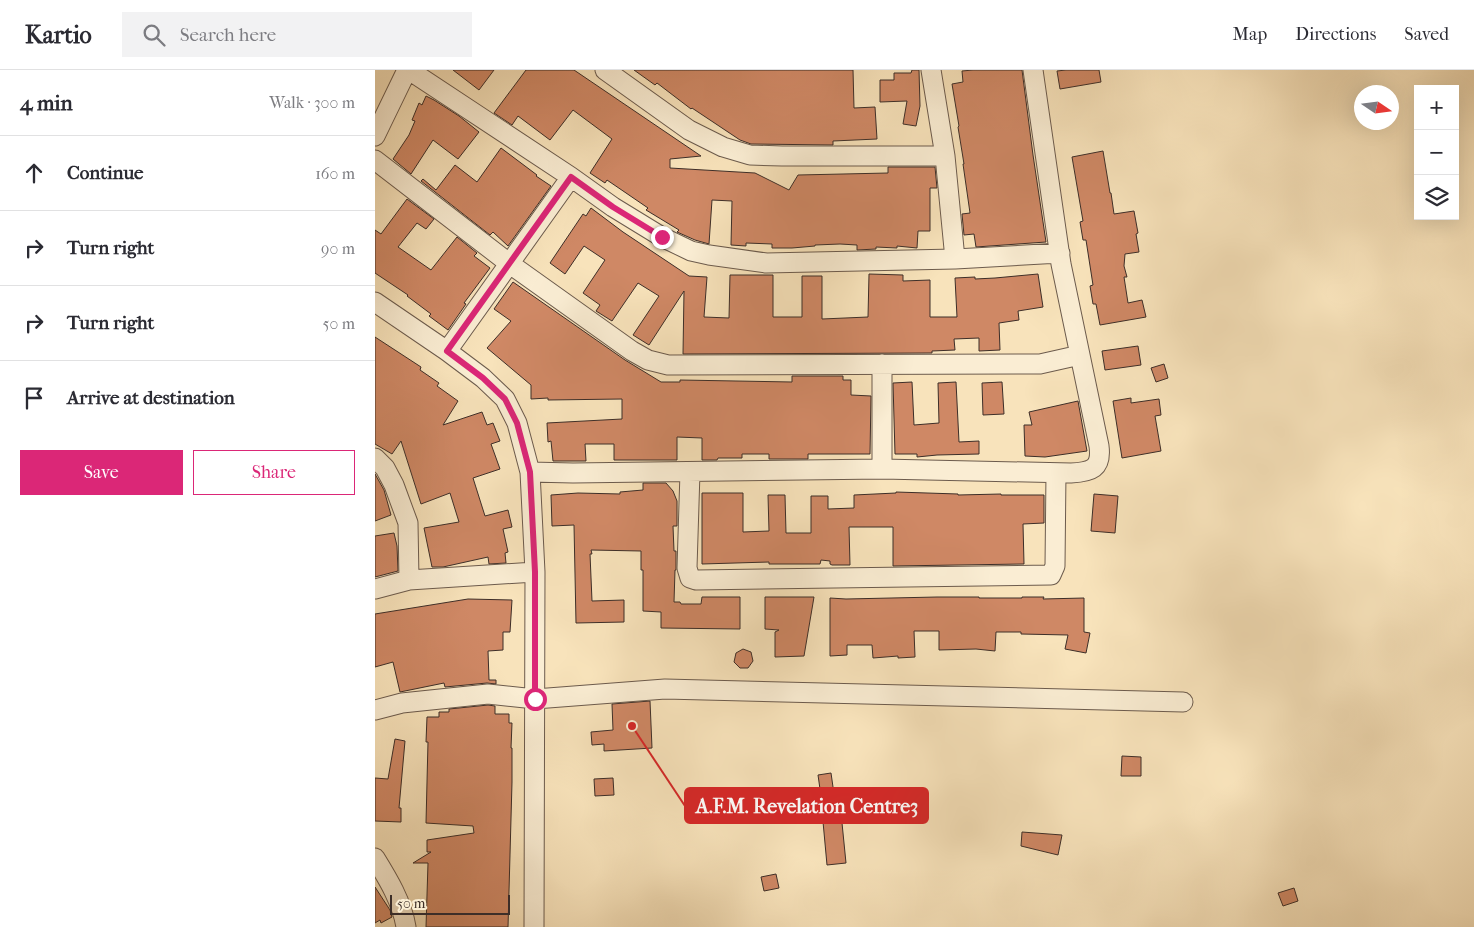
<!DOCTYPE html>
<meta charset="utf-8">
<style>
body{margin:0;font-family:"IM FELL French Canon",serif;background:#f2f2f3;color:#2b2b33}
.controls{position:absolute;right:15px;top:15px;display:grid;overflow:hidden;border-radius:0px;box-shadow:0 5px 20px #0002}
.controls button{width:45px;height:45px;display:grid;place-items:center;padding:0;border:0;border-bottom:1px solid #e1e1e2;background:#fff;color:#2b2b33;font:25px sans-serif}
.compass{position:absolute;left:979px;top:15px;width:45px;height:45px;border-radius:50%;background:#fff;box-shadow:0 5px 20px #0002;rotate:103deg}
.scale{position:absolute;left:15px;bottom:12px;width:120px;box-sizing:border-box;padding-left:5px;border:2px solid #3d2e28;border-top:0;font-size:14px;line-height:18px;white-space:nowrap;color:#3d2e28;-webkit-text-stroke:4px #faedd3;paint-order:stroke}
.stop{position:absolute;width:15px;height:15px;margin:-11px;border:4px solid #db2777;border-radius:50%;background:#fff}
.stop.end{background:#db2777;border-color:#fff;box-shadow:0 1px 5px #0008}
.list{margin:0;padding:0;list-style:none}
h2{display:flex;justify-content:space-between;align-items:center;height:65px;margin:0;padding:0 20px;font-size:21px}
h2 small{font-size:16px;font-weight:400;color:#7c7c81}
.list li{display:grid;grid-template-columns:32px 1fr auto;gap:15px;align-items:center;box-sizing:border-box;height:75px;padding:0 20px;border-top:1px solid #e1e1e2}
.list b{display:block;font-size:19px;white-space:nowrap}
.list em{font-size:16px;font-style:normal;color:#7c7c81}
.actions{display:flex;gap:10px;padding:15px 20px}
.actions a{flex:1;padding:11px 0;border:1px solid #db2777;border-radius:0px;text-align:center;font-size:18px;color:#db2777}
.actions .main{background:#db2777;color:#fff}
.icon{flex:none;width:28px;height:28px;fill:none;stroke:currentColor;stroke-width:2;stroke-linecap:round;stroke-linejoin:round}
.map{position:relative;flex:none;width:1099px;height:857px;overflow:hidden}
header{display:flex;align-items:center;gap:30px;box-sizing:border-box;height:70px;padding:0 25px;background:#fff;border-bottom:1px solid #e1e1e2}
header strong{font-size:24px}
nav{display:flex;gap:28px;margin-inline-start:auto;font-size:18px}
.search{width:350px;height:45px;background:#f2f2f3;display:flex;align-items:center;gap:12px;box-sizing:border-box;padding:0 18px;border-radius:0px;color:#7c7c81;font-size:19px}
main{display:flex}
aside{flex:1;background:#fff}
.map>svg:first-child{display:block}
.building{fill:#cf8865;stroke:#3d2e28}
.lines{fill:none;stroke-linecap:round;stroke-linejoin:round}
.minor-casing{stroke:#6c5b4d;stroke-width:21}
.minor{stroke:#faedd3;stroke-width:19}
.route{stroke:#db2777;stroke-width:6}
.leader{fill:none;stroke:#d62828;stroke-width:2}
.callout-dot{fill:#d62828;stroke:#faedd3;stroke-width:2}
.callout{fill:#d62828;stroke:#d62828;stroke-width:2}
.callout-label{font-size:20px;text-anchor:middle;font-weight:bold;fill:#fff}
</style>
<header>
<strong>Kartio</strong>
<div class="search"><svg class="icon" aria-label="search" viewBox="0 0 24 24"><circle cx="10" cy="10" r="6"/><path d="M15 15l6 6"/></svg>Search here</div>
<nav><a>Map</a><a>Directions</a><a>Saved</a></nav>
</header>
<main>
<aside>
<h2>4 min<small>Walk · 300 m</small></h2>
<ul class="list">
<li><svg class="icon" aria-label="ahead" viewBox="0 0 24 24"><path d="M12 20V5M6 11l6-6 6 6"/></svg><div><b>Continue</b></div><em>160 m</em></li>
<li><svg class="icon" aria-label="right" viewBox="0 0 24 24"><path d="M7 20v-9h11M14 6l5 5-5 5"/></svg><div><b>Turn right</b></div><em>90 m</em></li>
<li><svg class="icon" aria-label="right" viewBox="0 0 24 24"><path d="M7 20v-9h11M14 6l5 5-5 5"/></svg><div><b>Turn right</b></div><em>50 m</em></li>
<li><svg class="icon" aria-label="arrive" viewBox="0 0 24 24"><path d="M6 21V4h12l-3 4 3 4H6"/></svg><div><b>Arrive at destination</b></div></li>
</ul>
<div class="actions"><a class="main">Save</a><a>Share</a></div>
</aside>
<div class="map">
<svg width="1099" height="857" viewBox="0 0 1099 857">
<rect width="100%" height="100%" fill="#f8e3bb"/>
<filter id="stains"><feTurbulence type="fractalNoise" baseFrequency=".004" numOctaves="4"/><feColorMatrix values="0 0 0 0 .2 0 0 0 0 .09 0 0 0 0 .02 0 0 0 .5 -.17"/></filter>
<radialGradient id="worn" r=".72"><stop offset=".6" stop-color="#630" stop-opacity="0"/><stop offset="1" stop-color="#630" stop-opacity=".3"/></radialGradient>
<path class="building" d="M78,0H119L104,20Z
M151,0H199L326,86L295,89V98L380,103L414,120L423,105L513,103V97H560L562,118H555V161H543L542,178L522,176V178L501,177V179L482,180V175L465,174L440,175V176L417,178H397V174L371,173V176L356,175L357,131L337,130L334,174L320,170L302,162L304,160L271,140L273,138L232,110L230,113L215,103L237,69L198,40L175,70L143,46L137,55L119,43Z
M259,0H478L479,38L500,37L502,69L458,71V75L376,74L365,70L317,38L316,39L282,13L280,15Z
M537,0H544L545,36L541,56L528,54L532,31L505,32V10H519V3H536Z
M598,0H647L658,85L671,172L601,177L599,164L589,165L587,144L595,143L588,94H589L583,57L584,56L577,14L588,12L587,1Z
M691,0H724L726,12L685,19L682,1Z
M51,26L59,30L84,46L104,62L83,89L58,70L36,104L18,89L34,65L40,51L37,50L44,33L47,35Z
M126,78L162,105L161,106L176,116L133,176L118,162L115,165L46,111L48,109L61,120L80,95L102,112Z
M728,81L735,123H736L739,144L759,141L763,163L761,164L764,182L750,184L749,196L752,207H749L753,233L767,230L771,247L725,255L721,234H718L715,216L718,215L711,170H708L705,152L708,151L697,87Z
M32,129L59,149L51,159L42,153L23,177L56,200L82,167L102,183L99,186L115,198L89,233L91,234L73,260L54,246L56,244L32,226L33,225L0,203V160L6,164Z
M216,138L248,162L314,206L332,207L329,247L354,248L355,205H398V247H427V206H447V249L493,247L494,204L528,205V211L555,210V247H582L580,208L600,207V209L620,208L663,204L668,237L643,241L644,250L624,253L625,280L604,281V268L579,269L580,280L557,281V283L308,284L309,221L274,275L258,265L284,226L263,213L237,251L221,241L225,235L208,223L230,190L209,176L190,204L175,193L208,144L211,146Z
M138,212L250,290L286,312H305V310L417,312V306H468V310H476V325L496,326L495,384H433V389H394V384H367V388H343L342,390H327V368L302,367V390H239V374H210L211,391H178L176,371L173,372L172,353L247,349V329L173,330V328L156,329V315L112,278L136,251L119,239Z
M0,267L46,297L45,300L64,313L62,316L83,331L68,355L107,342L112,355L118,353L125,371L116,374L125,399L98,408L110,446L133,440L137,457L128,459L133,482L130,483L131,493L114,494L113,487L68,497H57L49,458L84,452L75,423L46,434L26,371L17,384L0,374Z
M763,276L766,295L730,300L727,281Z
M789,294L793,308L781,312L776,298Z
M537,312L539,355L564,353L563,313L581,312L584,372L604,371V384L562,385L542,387V384H520L518,313Z
M627,312L629,344L608,345L607,313Z
M756,328V333L784,329L786,345L780,346L786,381L747,388L738,331Z
M703,331L712,381L670,387L650,386L649,355H657L654,342Z
M0,404L9,420L16,445L0,451Z
M268,413H291L298,421L302,431V456H298L299,481H301V500H300L299,532H305L306,534H326L327,527H365V559L286,558V542L268,541V500H266V481L216,480L217,484H215L217,531L249,530V552L201,553L199,455L177,456L176,425L203,423L245,424V422L268,420Z
M521,422L583,424V425L626,424V425H669V453L648,454L649,494L518,496V457H474L475,495H457L455,494V491L446,490L445,494H394V492L327,494V423H368V462L394,461L393,425H410L411,463H436V426H453V439L479,438V425L521,423Z
M719,424L743,426L740,463L716,461Z
M19,463L22,476L23,501L0,507V466Z
M390,527H439L429,586L400,587V562L404,560L390,559Z
M562,527H604V528H647V527H669L668,529L709,528V562L715,563L711,583L690,579L693,565L646,564V562H621L620,581L601,579L564,580V561H539L540,587L523,588V586L498,588L497,575H472V585L455,586V528L471,529Z
M93,529L137,530L135,562H128V580L113,581L114,610H121V614L112,613L70,617L69,613L25,622L18,592L0,597V544Z
M368,579L376,582L378,591L373,598H365L359,592L361,583Z
M275,631L277,678L229,681V674L217,675L216,662L238,660L237,634Z
M113,635L120,636V644H134V653H137L136,678H137V712L133,857H51L53,793H38L56,782H52V770L99,763L98,756L51,753L53,672H51L52,647H64V642H74V639Z
M20,669L30,671L24,738H26V752L0,751V708L13,709Z
M747,686L766,687V706H746Z
M456,703L459,724L446,726L443,705Z
M238,708L239,725L220,726L219,709Z
M457,729L460,753H467L471,793L452,795L446,730Z
M647,762L687,765L683,785L646,776Z
M401,804L404,818L389,821L386,807Z
M0,817L15,840L17,847L6,853L5,850L0,853Z
M919,818L923,831L908,836L903,823Z"/>
<g class="lines">
<g class="minor-casing">
<path id="minor" d="M34,0L196,107L238,137L287,167L316,181L334,185L391,193L580,189L685,183
M230,0L314,60L348,77L375,85L407,86H570
M556,0L570,86L580,189
M0,66L32,0
M0,90L135,194L257,281L273,290L293,295L665,294L705,285
M0,232L72,281L108,308L130,329L142,353L155,402L160,502L159,857
M72,281L196,107
M507,294V399
M0,388L10,398L19,415L33,453L34,510
M155,402L198,403L507,399L696,403C716,402 727,399 724,376L686,194L658,0
M315,402L312,498L315,508L321,510L676,505L680,496L681,403
M0,519L34,510L160,502
M0,640L27,633L113,624L160,629L290,619L808,632
M0,788C13,809 27,832 31,857"/>
</g>
<use href="#minor" class="minor"/>
</g>
<g class="lines">
<path class="route" d="M160,629V502L155,402L142,353L130,329L108,308L72,281L196,107L238,137L287,167"/>
</g>
<path class="leader" d="M257 656L310 736"/>
<circle class="callout-dot" cx="257" cy="656" r="5"/>
<rect class="callout" x="310" y="718" width="243" height="35" rx="5"/>
<g class="callout-label">
<text x="432" y="743">A.F.M. Revelation Centre3</text>
</g>
<rect width="100%" height="100%" filter="url(#stains)"/>
<rect width="100%" height="100%" fill="url(#worn)"/>
</svg>
<div class="controls">
<button>+</button>
<button>−</button>
<button><svg class="icon" aria-label="layers" viewBox="0 0 24 24"><path d="M12 4l9 5-9 5-9-5zM3 14l9 5 9-5"/></svg></button>
</div>
<svg class="compass" viewBox="-18 -18 36 36"><path d="M0-13l5 13h-10z" fill="#e53935"/><path d="M0 13l5-13h-10z" fill="#7c7c81"/></svg>
<div class="scale">50 m</div>
<div class="stop" style="left:160px;top:629px"></div>
<div class="stop end" style="left:287px;top:167px"></div>
</div>
</main>
